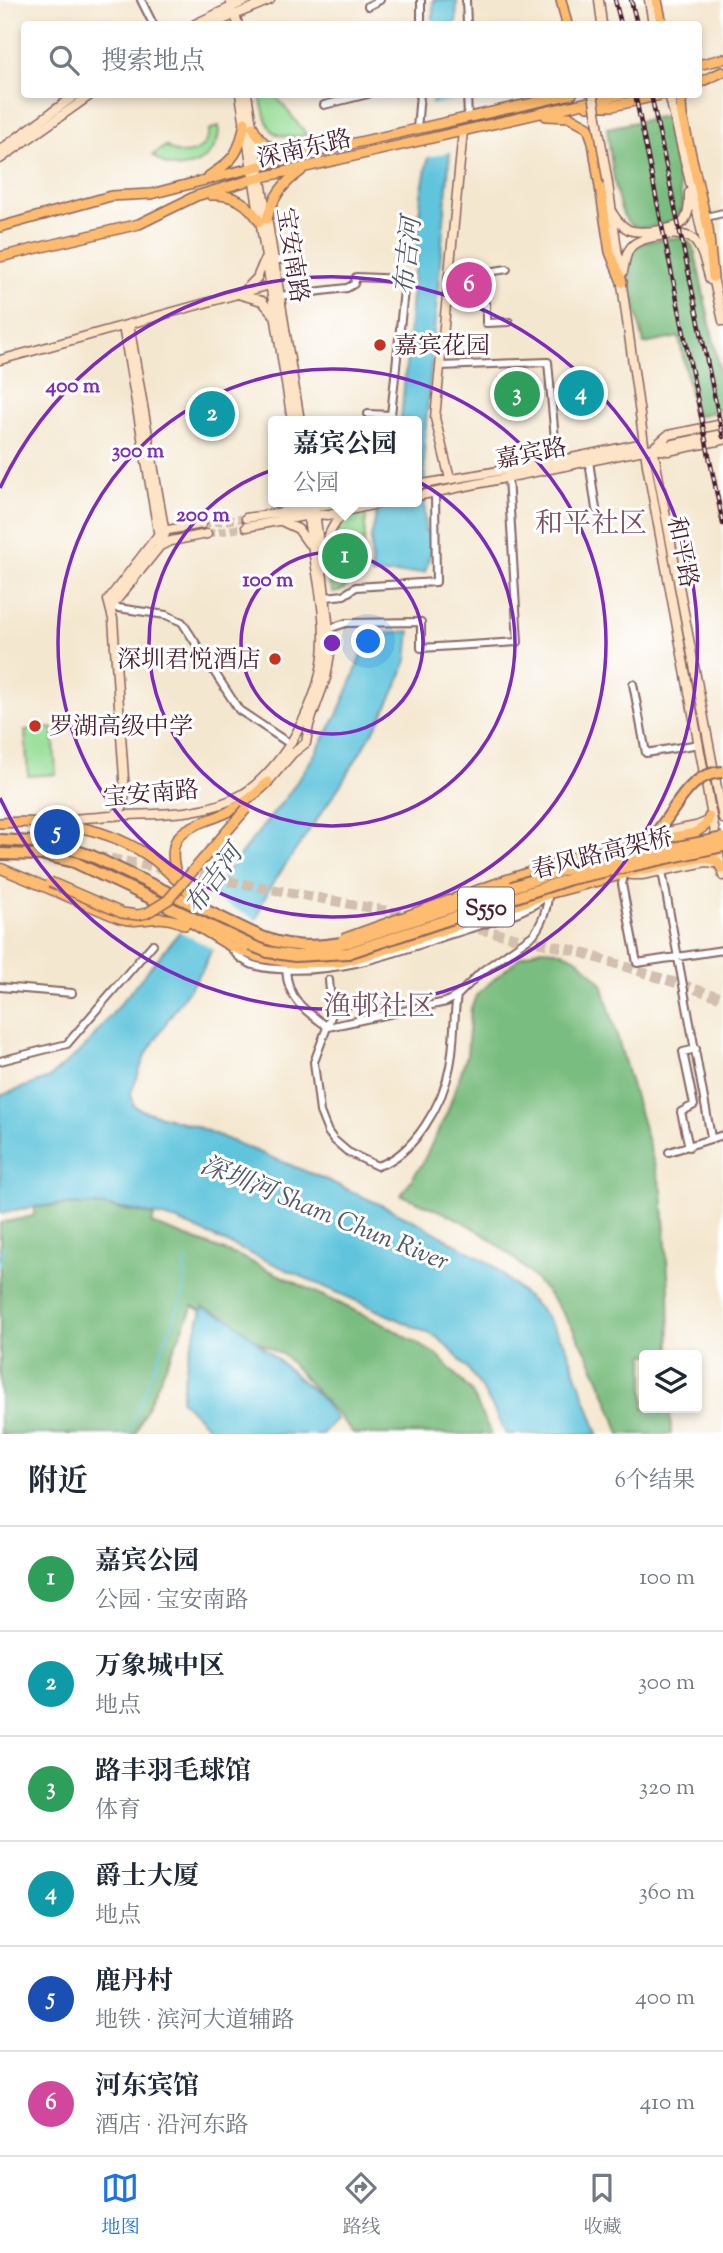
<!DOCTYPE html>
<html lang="zh">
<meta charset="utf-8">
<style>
body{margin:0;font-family:"Sorts Mill Goudy","Noto Serif SC",serif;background:#f6f6f7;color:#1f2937}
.controls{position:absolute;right:21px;bottom:21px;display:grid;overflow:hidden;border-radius:7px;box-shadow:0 4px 10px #0003}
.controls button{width:63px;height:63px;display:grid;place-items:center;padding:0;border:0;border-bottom:2px solid #e0e1e3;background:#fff;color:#1f2937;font:35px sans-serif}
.you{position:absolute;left:369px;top:642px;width:24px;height:24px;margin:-18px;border:5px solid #fff;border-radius:50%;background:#1a73e8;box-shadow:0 0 0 10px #1a73e833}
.badge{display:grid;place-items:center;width:46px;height:46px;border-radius:50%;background:#1a73e8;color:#fff;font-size:23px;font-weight:700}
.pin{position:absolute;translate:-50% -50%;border:4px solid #fff;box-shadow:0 2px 7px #0006}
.popup{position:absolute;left:268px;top:416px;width:154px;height:91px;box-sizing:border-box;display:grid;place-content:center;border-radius:7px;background:#fff;filter:drop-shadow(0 2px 5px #0005);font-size:23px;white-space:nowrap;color:#747a83}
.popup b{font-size:26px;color:#1f2937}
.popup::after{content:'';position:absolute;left:50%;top:100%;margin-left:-14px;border:14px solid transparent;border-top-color:#fff}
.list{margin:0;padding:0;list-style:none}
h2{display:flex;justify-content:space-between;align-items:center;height:91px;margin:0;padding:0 28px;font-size:30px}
h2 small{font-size:23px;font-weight:400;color:#747a83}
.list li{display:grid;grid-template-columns:46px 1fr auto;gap:21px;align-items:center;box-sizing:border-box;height:105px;padding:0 28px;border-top:2px solid #e0e1e3}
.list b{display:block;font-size:26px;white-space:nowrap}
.list p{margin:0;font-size:23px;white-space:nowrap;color:#747a83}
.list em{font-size:23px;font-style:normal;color:#747a83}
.icon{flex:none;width:38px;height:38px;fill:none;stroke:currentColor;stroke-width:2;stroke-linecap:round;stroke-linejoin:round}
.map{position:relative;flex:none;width:723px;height:1434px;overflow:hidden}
.search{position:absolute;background:#fff;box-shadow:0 4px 10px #0003;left:21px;right:21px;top:21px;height:77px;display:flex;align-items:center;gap:18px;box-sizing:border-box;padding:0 24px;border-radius:7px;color:#747a83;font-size:26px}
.sheet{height:721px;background:#fff}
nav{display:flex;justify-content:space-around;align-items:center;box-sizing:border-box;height:98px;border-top:2px solid #e0e1e3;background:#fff;font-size:19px;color:#747a83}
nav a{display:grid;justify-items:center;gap:4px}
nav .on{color:#1a73e8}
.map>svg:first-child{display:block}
.green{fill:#98de97;stroke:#717e61;stroke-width:2}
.forest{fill:#7abd80;stroke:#626e56;stroke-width:2}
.water{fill:#5ec4dc;stroke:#547284;stroke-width:2}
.pier{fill:#f4e7cf}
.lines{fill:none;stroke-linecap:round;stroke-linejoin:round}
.stream{stroke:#5ec4dc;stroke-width:2}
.secondary-tunnel{stroke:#d2bfae;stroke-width:8;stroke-dasharray:8 4;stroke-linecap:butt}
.highway-tunnel{stroke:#d2bfae;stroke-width:10;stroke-dasharray:10 5;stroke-linecap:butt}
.street-casing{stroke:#866564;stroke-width:10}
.secondary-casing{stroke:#866564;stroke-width:11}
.primary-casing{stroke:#866564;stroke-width:12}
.highway-casing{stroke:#866564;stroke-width:14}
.street{stroke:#fff;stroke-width:6}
.secondary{stroke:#fee4c6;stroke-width:8}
.primary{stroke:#fdbc70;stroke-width:9}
.highway{stroke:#fdbc70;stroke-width:10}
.rail-casing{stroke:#4a1f2b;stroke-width:4.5}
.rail{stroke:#fff;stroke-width:2;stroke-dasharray:5;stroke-linecap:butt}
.secondary-bridge-casing{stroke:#866564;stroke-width:11;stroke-linecap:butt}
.primary-bridge-casing{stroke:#866564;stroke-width:12;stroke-linecap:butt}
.highway-bridge-casing{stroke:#866564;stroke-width:14;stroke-linecap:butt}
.secondary-bridge{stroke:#fee4c6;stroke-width:8}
.primary-bridge{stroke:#fdbc70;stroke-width:9}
.highway-bridge{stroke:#fdbc70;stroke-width:10}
.ring{fill:none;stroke:#7b2cbf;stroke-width:3.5}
.poi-dot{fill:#c8321e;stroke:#fff;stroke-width:2.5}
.labels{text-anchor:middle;stroke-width:6;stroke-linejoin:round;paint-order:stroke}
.shield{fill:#fff;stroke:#80626b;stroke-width:2}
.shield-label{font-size:23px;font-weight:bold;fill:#4a1f2b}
.street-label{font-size:24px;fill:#4a1f2b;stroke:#fff}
.poi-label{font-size:24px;fill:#4a1f2b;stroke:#fff;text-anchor:start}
.water-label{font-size:26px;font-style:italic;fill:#515969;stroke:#fff}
.quarter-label{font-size:28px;fill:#7d505f;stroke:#fff}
.centre{fill:#7b2cbf;stroke:#fff;stroke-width:3.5}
.ring-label{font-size:21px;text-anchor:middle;font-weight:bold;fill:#7b2cbf;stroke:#fff;stroke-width:6;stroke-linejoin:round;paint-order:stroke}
</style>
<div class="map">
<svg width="723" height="1434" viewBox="0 0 723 1434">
<rect width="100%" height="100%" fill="#fff"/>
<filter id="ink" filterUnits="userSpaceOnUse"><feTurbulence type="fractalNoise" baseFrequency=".0143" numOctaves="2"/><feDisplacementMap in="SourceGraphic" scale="14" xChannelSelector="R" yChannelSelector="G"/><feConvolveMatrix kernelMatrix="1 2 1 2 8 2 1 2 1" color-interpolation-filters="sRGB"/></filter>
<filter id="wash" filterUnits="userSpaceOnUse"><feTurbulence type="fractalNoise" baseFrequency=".00686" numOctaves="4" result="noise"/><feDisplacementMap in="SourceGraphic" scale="28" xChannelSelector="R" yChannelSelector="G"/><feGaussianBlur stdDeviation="1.57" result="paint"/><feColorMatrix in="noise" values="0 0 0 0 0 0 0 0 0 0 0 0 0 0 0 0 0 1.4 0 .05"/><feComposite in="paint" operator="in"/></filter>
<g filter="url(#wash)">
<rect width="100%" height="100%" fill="#f4e7cf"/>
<path class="green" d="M275,95L307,135C269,142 268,129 260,96Z
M219,126C221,161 177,182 153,155L166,146C183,162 208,152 209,130Z
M366,512L362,573L341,591L333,593C321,566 327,534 349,513Z
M53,728L56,774L28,776L25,730Z"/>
<path class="forest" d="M665,116L683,205C680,217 673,221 660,225C650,227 638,230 629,223C615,212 610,147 607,128Z
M681,237L687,239L694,249L723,385V409L695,417L679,337L644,344C640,324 620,258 638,246C648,239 669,239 681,237Z
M539,949C573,949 581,960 602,984L662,1191L669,1288L670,1355H644V1408H670L671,1434H620C596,1362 567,1304 509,1254C495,1243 481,1231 465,1223C445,1212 422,1204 401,1195L422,1164L447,1113L467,1055L471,1008L477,994L520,957Z
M92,1204L154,1215L152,1224L241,1257L387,1326L437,1355L471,1391L491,1434H354L285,1356L193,1306L135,1434H0V1223L34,1216V1207Z"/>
<path class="water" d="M433,0H457L456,24H433Z
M433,95H455L424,445L425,531H432L431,551L425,572L372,575L371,538L379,502H417V421H401L421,195L428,158Z
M410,631L407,660L395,690L380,720L341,784L271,886L262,903L258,917L211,951L203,969L167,1021L145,1056L131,1093L134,1106L144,1111L195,1126L329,1181L411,1219L491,1264L542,1311L566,1346L598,1434H506C487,1394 470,1366 437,1337L178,1221C115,1204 65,1198 0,1213V1096L49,1078L85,1047L177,935L290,792L315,754L337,715L355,673L367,635Z
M203,1307L232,1320L319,1396L336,1419L322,1434H215L181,1400L187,1360Z"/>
<path class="pier" d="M459,99L454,151L425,158L428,106Z
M205,894L259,921L217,951L177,930Z"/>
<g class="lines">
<path class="stream" d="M0,1266L3,1246
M128,1434L184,1294L186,1260"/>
</g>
</g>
<g filter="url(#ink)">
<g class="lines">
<path class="secondary-tunnel" d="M202,524L246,518
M207,534L246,527"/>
<path class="highway-tunnel" d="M96,856L414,916
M464,926L573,950L723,998"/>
<g class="street-casing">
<path id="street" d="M141,0L153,24
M466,0L467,24
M368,6L380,0
M421,24V0
M467,94L468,118
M324,105L368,94
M417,129L420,94
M706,217L723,213
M273,261L295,257
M279,296L347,288L354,284L356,277L403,279L404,290L391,415L368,414
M447,302L486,305V323L509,322
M479,305L482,273L507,269
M440,366L548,362L557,461
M589,461L596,509
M326,597L344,595L356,587L436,582L435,492
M111,607L166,615L182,622L239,710L290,744
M331,628L346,623L421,622V648L518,642L508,477
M633,684L646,753L699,744
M662,871L711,1137
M624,875L622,884L637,963L723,950
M231,948C243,965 259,968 278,969C341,974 393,953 452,934C477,926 528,913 546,896
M286,970C288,1000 305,1011 328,1027L446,1002L457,996L482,971L533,935C542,924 548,907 548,893
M329,980L332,1014L314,1062L320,1112L328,1132L334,1140L348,1152L377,1166C414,1156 444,1101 450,1066C455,1042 453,1019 457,996
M0,987L72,993
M0,1061L67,1044L153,944
M689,1147L681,1112L694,1105L683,1052L696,1049
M669,1152L723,1135"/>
</g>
<g class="secondary-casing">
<path id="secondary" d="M230,0L238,24
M599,0L602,24
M649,0L653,24
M195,24L247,0
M213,24L270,0
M240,94L292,421
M247,94L300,421
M669,94L707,254
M0,150L77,94
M0,159L92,94
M608,184L647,465L723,876
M613,214C617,221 622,226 629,230C640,234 677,230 684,221C690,213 689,201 689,193
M623,272C625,263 625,254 631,247C640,236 683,230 693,239C703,249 706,267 710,280
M712,273L723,321
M244,291L257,278L265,259
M241,295L262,301L273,314
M129,324L165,534L159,547
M123,326L159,537
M0,360L270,285
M653,448L723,819
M653,448L668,435L723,424
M654,448L668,451L723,440
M450,479L435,418L463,131
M417,485L557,461L644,443
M417,496L723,434
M246,518L343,502
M281,521L298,529L308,543
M246,527L315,514L328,515L386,502
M324,557C325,540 333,520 348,511
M111,607L160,546L171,541L207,534
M268,782L293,753L306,743L309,725L326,678L331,647L314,502
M114,816L123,806L125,793L113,619L108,600L158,535L168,530L202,524
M49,820C74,819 98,817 123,815C163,814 207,815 243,794C265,780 286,753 298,730C314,701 324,672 324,639C324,593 310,547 306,502
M621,844L646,836L696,826L706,822
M631,875H642L706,862L714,863"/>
</g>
<g class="primary-casing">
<path id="primary" d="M561,0L567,24
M657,0L662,24
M698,65L723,59
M698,83L722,72
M684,94L681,103L682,116L708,228L713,277
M587,106H613L665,94
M546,116L570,117L588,127L593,142L610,252L622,282
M253,127C265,152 278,148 300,155
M209,176C235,160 240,151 245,122
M211,195C234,194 248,203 260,222
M267,219C273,197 282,184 301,171
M0,227L111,196L151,194L302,155L572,94
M0,257L139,224L196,196L254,179L623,94
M0,823C55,820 107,826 153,859C172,873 187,892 204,907
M706,858L717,861L722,869
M0,868L119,918C146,926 156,910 185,925
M178,879C160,827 194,828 228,812C244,804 256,794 268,782
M506,880L579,856L695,833L706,825L709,817
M182,917L230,946L258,957L295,963L341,962L378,952L548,894L640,870L710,856L723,847"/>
</g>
<g class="highway-casing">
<path id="highway" d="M0,840L51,843L92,856L253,933
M0,854L44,855L74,862L250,945"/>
</g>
<use href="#street" class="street"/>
<use href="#secondary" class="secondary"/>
<use href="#primary" class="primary"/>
<use href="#highway" class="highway"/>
<g class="rail-casing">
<path id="rail" d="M615,0L621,24
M631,0L637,24
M635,94L723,524
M651,94L723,437"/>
</g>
<use href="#rail" class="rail"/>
<g class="secondary-bridge-casing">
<path id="secondary-bridge" d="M593,94L608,184"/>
</g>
<g class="primary-bridge-casing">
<path id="primary-bridge" d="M50,882L122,913L138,915L147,913L168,900L246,809
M343,939L506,880"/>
</g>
<g class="highway-bridge-casing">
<path id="highway-bridge" d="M631,852C671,837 677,773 723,772
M253,933C284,948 314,948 348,942L563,870L723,838
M250,945L268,952L295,956L348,953L570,879L723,846"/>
</g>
<use href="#secondary-bridge" class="secondary-bridge"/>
<use href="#primary-bridge" class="primary-bridge"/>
<use href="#highway-bridge" class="highway-bridge"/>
</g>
</g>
<g class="ring">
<circle cx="332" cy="643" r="91"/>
<circle cx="332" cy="643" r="183"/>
<circle cx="332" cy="643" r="274"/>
<path d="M0 488A366 366 0 1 1 0 798"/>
</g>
<g class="poi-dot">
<circle cx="380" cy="345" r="7"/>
<circle cx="275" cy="659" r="7"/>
<circle cx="35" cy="726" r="7"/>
</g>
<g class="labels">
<rect class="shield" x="458" y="887.5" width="56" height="39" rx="5"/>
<g class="shield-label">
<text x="486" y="915">S550</text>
</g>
<g class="street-label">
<text transform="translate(304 148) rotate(-13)" y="8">深南东路</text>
<text transform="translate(293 255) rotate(81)" y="8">宝安南路</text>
<text transform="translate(531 453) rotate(-11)" y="8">嘉宾路</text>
<text transform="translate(683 552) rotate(79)" y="8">和平路</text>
<text transform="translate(151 793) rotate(-5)" y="8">宝安南路</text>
<text transform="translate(602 853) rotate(-14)" y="8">春风路高架桥</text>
</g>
<g class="poi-label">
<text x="394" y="353">嘉宾花园</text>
<text x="261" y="667" text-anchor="end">深圳君悦酒店</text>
<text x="49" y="734">罗湖高级中学</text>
</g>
<g class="water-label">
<text transform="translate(407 256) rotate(-84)" y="9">布吉河</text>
<text transform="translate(213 879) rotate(-54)" y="9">布吉河</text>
<text transform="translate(325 1212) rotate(22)" y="9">深圳河 Sham Chun River</text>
</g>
<g class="quarter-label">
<text x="591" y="532">和平社区</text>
<text x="379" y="1015">渔邨社区</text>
</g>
</g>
<circle cx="332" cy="643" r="10" class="centre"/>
<g class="ring-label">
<text x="73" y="392">400 m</text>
<text x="138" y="457">300 m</text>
<text x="203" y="521">200 m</text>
<text x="268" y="586">100 m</text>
</g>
</svg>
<div class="controls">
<button><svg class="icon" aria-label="layers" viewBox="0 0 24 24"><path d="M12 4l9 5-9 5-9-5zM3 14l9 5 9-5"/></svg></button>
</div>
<div class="you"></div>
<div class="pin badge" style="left:345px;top:556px;background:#2e9e5b">1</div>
<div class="popup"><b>嘉宾公园</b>公园</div>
<div class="pin badge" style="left:212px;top:414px;background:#0f9aa8">2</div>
<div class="pin badge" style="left:517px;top:394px;background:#2e9e5b">3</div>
<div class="pin badge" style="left:581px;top:393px;background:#0f9aa8">4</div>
<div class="pin badge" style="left:57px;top:832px;background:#1a4fb4">5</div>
<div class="pin badge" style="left:469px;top:285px;background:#d1479c">6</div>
<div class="search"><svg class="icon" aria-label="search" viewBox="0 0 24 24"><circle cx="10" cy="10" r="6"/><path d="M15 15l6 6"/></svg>搜索地点</div>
</div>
<section class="sheet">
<h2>附近<small>6个结果</small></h2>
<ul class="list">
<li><span class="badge" style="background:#2e9e5b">1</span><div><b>嘉宾公园</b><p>公园 · 宝安南路</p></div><em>100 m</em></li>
<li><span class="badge" style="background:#0f9aa8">2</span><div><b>万象城中区</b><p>地点</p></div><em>300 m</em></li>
<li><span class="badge" style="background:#2e9e5b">3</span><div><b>路丰羽毛球馆</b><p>体育</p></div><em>320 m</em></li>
<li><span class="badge" style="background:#0f9aa8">4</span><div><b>爵士大厦</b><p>地点</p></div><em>360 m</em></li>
<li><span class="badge" style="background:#1a4fb4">5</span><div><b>鹿丹村</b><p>地铁 · 滨河大道辅路</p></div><em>400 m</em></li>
<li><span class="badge" style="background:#d1479c">6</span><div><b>河东宾馆</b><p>酒店 · 沿河东路</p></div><em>410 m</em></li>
</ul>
</section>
<nav>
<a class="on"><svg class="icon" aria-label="map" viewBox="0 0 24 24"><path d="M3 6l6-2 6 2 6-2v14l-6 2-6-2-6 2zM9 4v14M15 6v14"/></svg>地图</a>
<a><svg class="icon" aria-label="directions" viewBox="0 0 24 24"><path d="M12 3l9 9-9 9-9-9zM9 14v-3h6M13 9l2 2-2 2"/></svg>路线</a>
<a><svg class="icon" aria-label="saved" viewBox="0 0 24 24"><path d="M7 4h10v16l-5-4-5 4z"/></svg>收藏</a>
</nav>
